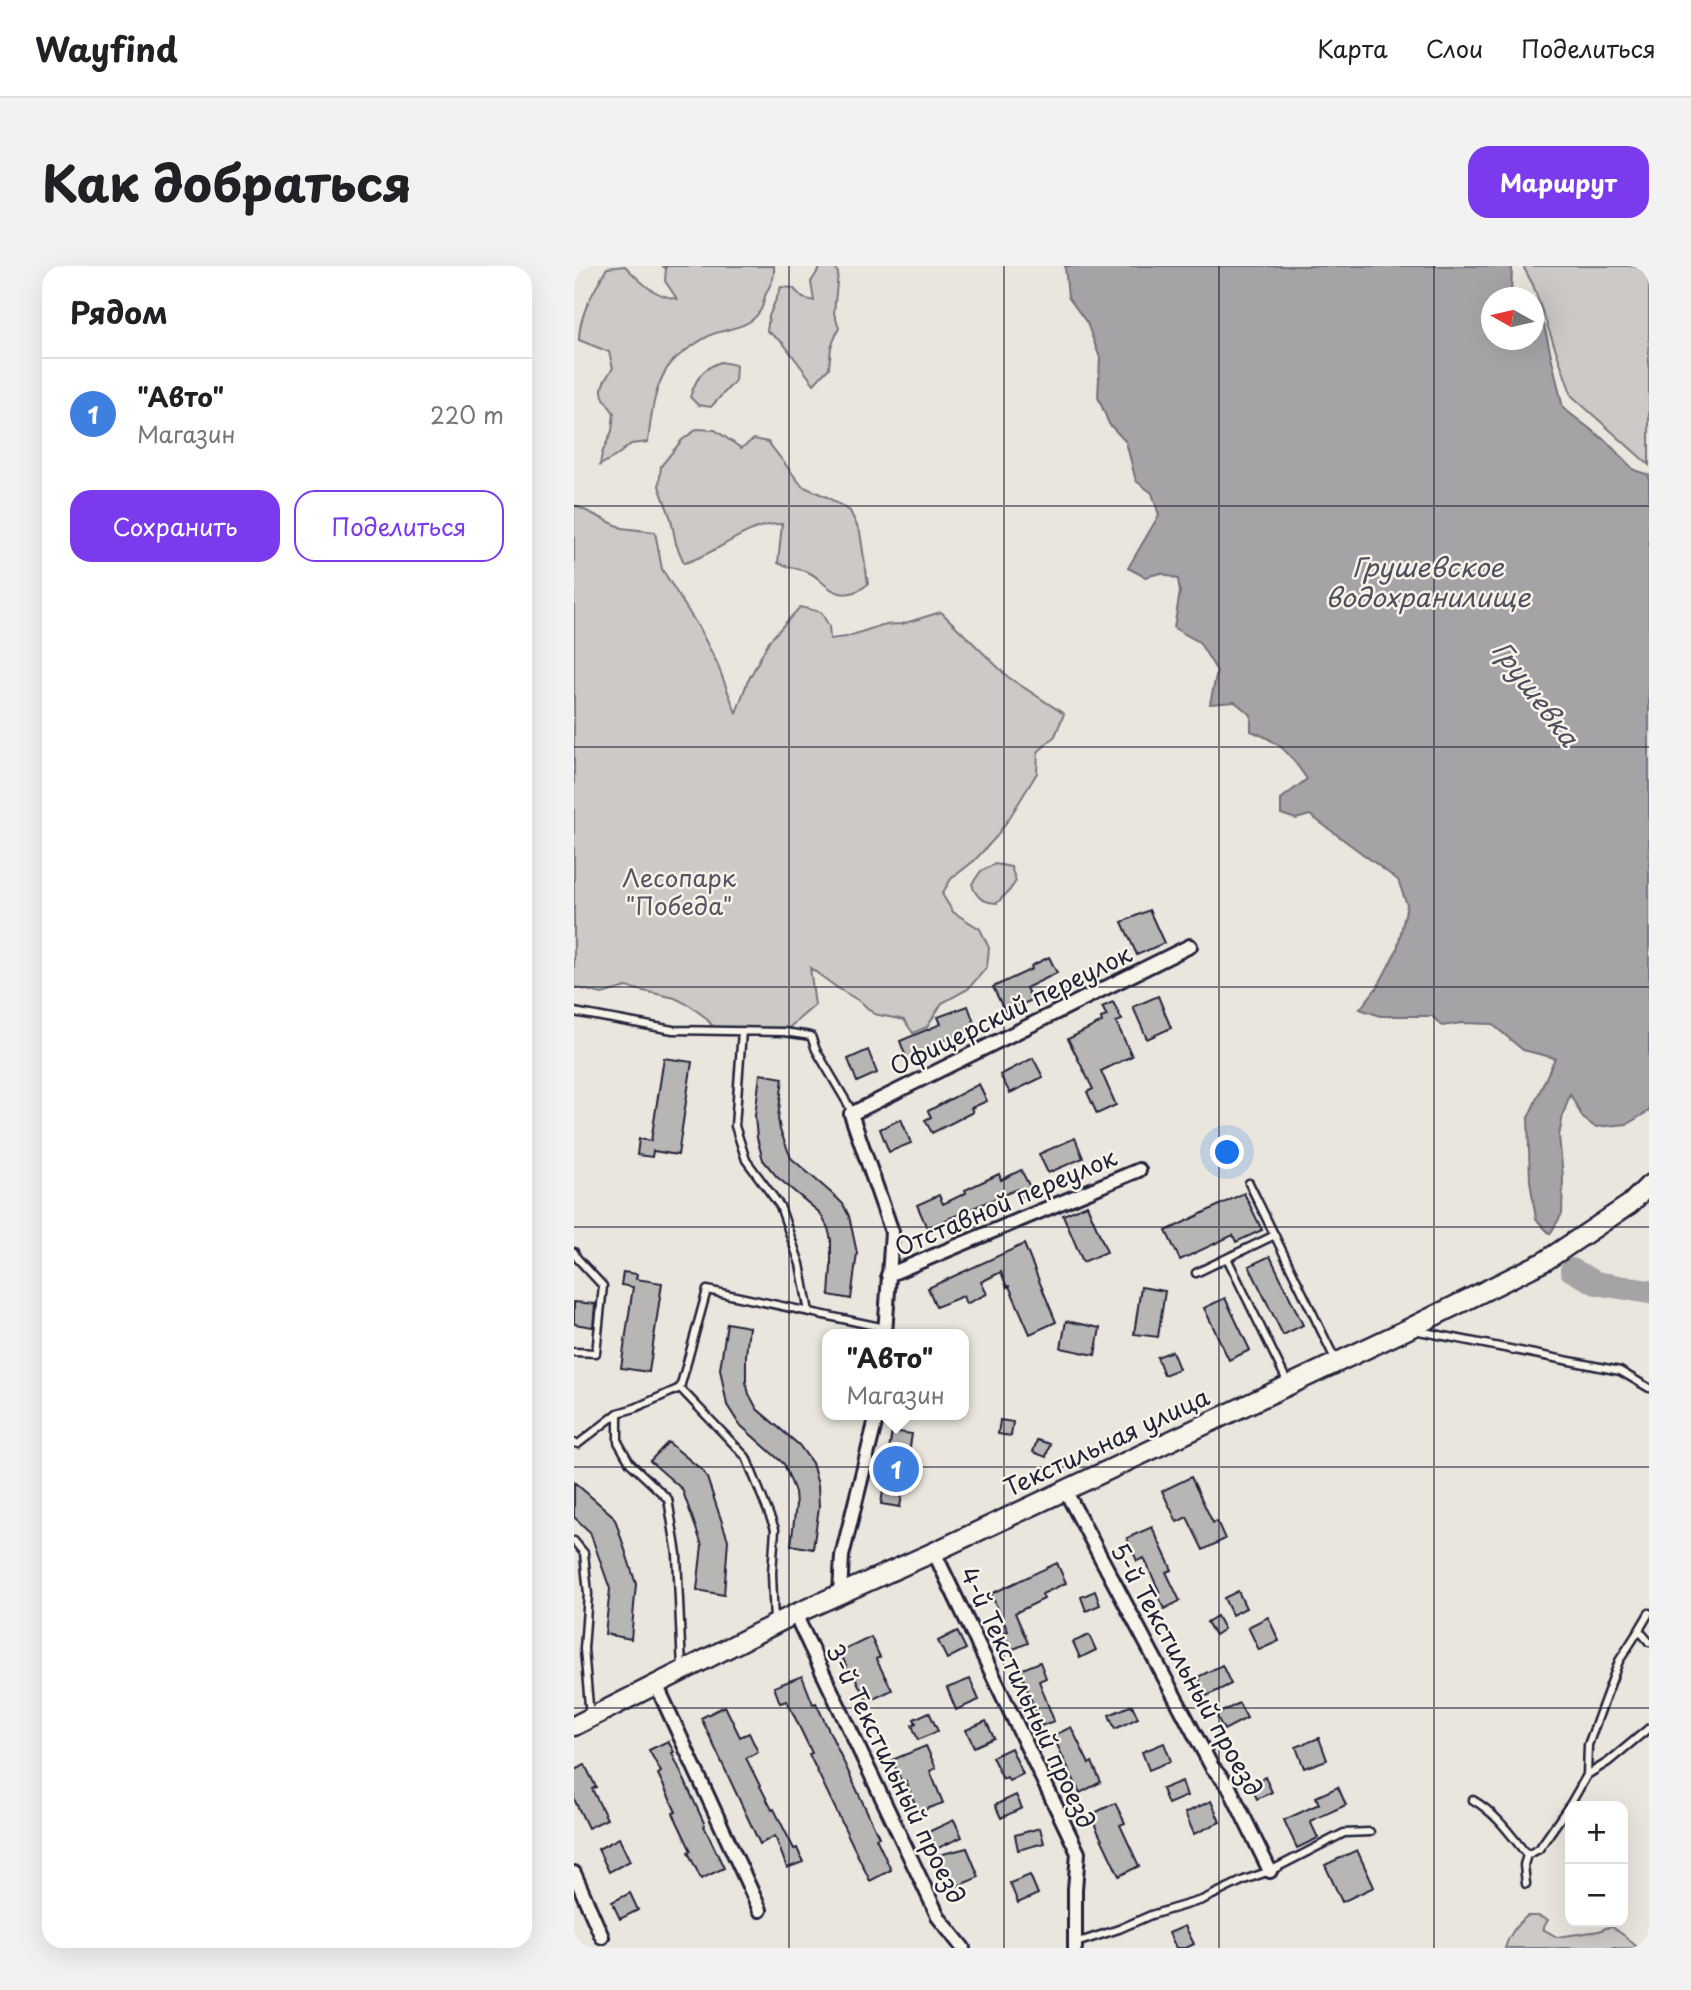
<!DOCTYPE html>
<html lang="ru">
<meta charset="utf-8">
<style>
body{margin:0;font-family:"Playpen Sans",sans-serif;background:#f2f2f2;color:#202124}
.controls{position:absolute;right:21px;bottom:21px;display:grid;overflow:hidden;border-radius:14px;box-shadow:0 7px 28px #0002}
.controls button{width:63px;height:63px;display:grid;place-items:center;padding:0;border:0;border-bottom:2px solid #e0e0e0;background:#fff;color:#202124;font:35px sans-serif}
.compass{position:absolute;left:907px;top:21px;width:63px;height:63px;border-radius:50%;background:#fff;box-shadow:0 7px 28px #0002;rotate:278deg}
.you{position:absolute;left:654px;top:887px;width:24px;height:24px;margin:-18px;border:5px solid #fff;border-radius:50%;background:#1a73e8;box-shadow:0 0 0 10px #1a73e833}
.badge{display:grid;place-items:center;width:46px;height:46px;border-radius:50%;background:#7c3aed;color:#fff;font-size:23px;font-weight:700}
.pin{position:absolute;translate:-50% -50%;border:4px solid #fff;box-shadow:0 2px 7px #0006}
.popup{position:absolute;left:248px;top:1063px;width:147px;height:91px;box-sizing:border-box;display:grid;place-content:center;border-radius:14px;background:#fff;filter:drop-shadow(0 2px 5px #0005);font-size:23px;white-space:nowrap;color:#757577}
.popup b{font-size:26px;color:#202124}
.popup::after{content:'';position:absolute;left:50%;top:100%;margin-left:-14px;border:14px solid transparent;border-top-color:#fff}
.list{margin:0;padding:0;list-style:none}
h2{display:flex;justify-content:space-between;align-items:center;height:91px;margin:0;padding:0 28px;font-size:30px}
h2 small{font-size:23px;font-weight:400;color:#757577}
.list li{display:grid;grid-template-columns:46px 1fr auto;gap:21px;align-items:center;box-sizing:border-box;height:112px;padding:0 28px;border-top:2px solid #e0e0e0}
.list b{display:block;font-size:26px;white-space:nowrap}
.list p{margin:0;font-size:23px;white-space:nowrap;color:#757577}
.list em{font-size:23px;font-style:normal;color:#757577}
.actions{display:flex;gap:14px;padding:21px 28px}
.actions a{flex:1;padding:16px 0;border:2px solid #7c3aed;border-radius:21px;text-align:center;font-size:24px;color:#7c3aed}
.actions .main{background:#7c3aed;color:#fff}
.map{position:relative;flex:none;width:1075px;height:1682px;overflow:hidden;border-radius:21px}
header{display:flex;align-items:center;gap:42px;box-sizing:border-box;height:98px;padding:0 35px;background:#fff;border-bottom:2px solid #e0e0e0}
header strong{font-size:33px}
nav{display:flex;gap:38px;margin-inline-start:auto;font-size:24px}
.intro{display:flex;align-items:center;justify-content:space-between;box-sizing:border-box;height:168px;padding:0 42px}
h1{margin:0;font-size:49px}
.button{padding:18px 32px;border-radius:21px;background:#7c3aed;color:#fff;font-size:24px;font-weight:700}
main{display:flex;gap:42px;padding:0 42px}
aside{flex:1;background:#fff;border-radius:21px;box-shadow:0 7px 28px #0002}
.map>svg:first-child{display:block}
.green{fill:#cdc9c6;stroke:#787680;stroke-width:2}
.water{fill:#a6a3a6;stroke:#716f7b;stroke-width:2}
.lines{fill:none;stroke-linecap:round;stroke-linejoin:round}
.river{stroke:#a6a3a6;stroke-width:24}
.building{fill:#b8b6b5;stroke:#22223b;stroke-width:2}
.service-casing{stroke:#22223b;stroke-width:11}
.minor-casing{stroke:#22223b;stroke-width:18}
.secondary-casing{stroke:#22223b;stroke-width:23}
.service{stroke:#f7f3e8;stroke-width:6}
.minor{stroke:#f7f3e8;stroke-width:12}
.secondary{stroke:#f7f3e8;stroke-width:18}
.grid{fill:none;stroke:#22223b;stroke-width:2;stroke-opacity:0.55}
.labels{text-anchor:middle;stroke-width:5;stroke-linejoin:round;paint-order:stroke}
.park-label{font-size:24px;fill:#555465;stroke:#f7f3e8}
.street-label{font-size:24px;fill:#22223b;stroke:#f7f3e8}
.water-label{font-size:26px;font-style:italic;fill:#504f60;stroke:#f7f3e8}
</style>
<header>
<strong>Wayfind</strong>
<nav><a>Карта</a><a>Слои</a><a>Поделиться</a></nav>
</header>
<div class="intro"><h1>Как добраться</h1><a class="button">Маршрут</a></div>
<main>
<aside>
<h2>Рядом<small></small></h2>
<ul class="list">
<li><span class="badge" style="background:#3f7fe0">1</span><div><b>&quot;Авто&quot;</b><p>Магазин</p></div><em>220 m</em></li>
</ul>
<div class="actions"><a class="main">Сохранить</a><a>Поделиться</a></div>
</aside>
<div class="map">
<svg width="1075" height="1682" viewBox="0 0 1075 1682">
<rect width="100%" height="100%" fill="#eae6de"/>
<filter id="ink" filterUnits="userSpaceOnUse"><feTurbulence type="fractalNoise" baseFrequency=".0143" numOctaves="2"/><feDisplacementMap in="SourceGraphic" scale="14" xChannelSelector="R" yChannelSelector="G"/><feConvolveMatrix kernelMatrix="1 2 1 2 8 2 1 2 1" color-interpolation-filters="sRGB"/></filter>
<g filter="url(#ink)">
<path class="green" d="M51,0C68,17 78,29 103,33L91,15L92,2L88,0H200C201,14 196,18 191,30C190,35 189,41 186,45C176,62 155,62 139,68C129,72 107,87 99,95C80,115 77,150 74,176L57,178L42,190L26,199L28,187L38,165L40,147C24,126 24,123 39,102L35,86L5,74C5,48 20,25 33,2Z
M247,0H260L264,7L260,47L265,62L257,81L255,102L240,118L209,77L193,65L195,50L207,21L219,22L229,32L240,35L237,16Z
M949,0H1075V199L998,130L959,19Z
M147,96L162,99L161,115L137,141L124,139L116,131C122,113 128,102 147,96Z
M123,163L141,164L167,182L180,173L194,176L228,220L253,231L276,245L286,266L294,318C282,328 268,332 254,321C247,316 244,311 236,307C226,302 215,302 204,297L208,258C172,257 144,288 110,297L102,278L97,253L85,220L87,200L108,174Z
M0,239L48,262L81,266L88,303L125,362L143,397L162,447L173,417L195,375L226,341L247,346L255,360L256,373L272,371L308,359L328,358L367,346L434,411L490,448L481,470L464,486L463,507L436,551L422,571L401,594L377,613L368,628L379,646L406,663L415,682L413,701L394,723L368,737L353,761L339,767L330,754L300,748L287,736L265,723L236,702L241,739L210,766L143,765L131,751L115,739L101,732L52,721L28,728L0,721Z
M421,598L437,601L442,615L435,625L423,637C409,636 402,632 398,618L407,605Z
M953,1650H964L974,1654L969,1663L983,1671L1025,1665L1037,1660L1052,1671L1064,1682H931C935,1668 942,1659 953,1650Z"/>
<path class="water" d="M491,0H938L937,31L918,32V74H960V53L970,59L989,142L1033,176L1060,204L1075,209V845L1053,858L1021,861L1009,852L996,828L989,849L985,870L989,910L988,948L976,968L962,953L956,915L954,852L981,792L949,784L918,758L888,757L868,760L858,750H806L786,743L804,720L823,684L833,639L824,614L736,549L722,553L707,548V533L733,513C715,487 707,476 677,465V449L661,436L636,438L643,405L625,376L600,362L606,326L604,313L587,307L571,311L554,302L585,249L578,227L562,215L552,176L535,158L524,131L526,92L513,57L494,31Z"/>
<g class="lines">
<path class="river" d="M998,1004L1022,1017L1075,1026"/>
</g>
<path class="building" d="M575,644L590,677L563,689L548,656Z
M475,691L483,707L452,722L458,734L431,746L419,721L458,703L457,700Z
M584,730L597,762L573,773L559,741Z
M539,736L548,754L542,756L558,790L527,805L542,839L523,848L513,826L519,823L494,773L528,756L527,752L533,750L528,741Z
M394,740L402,762L355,780L356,784L333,794L326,775L367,758L364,751Z
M294,784L303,807L283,816L274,793Z
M90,792L118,796L104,889L79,885L78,891L63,889L65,873L77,875Z
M459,792L469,811L436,827L426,809Z
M186,808L209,812L204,852L206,864L217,892L263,932L269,938L275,950L283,987L277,1033L255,1029L257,1001V974L254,962L246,947L203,911L189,894L183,872L181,850Z
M405,818L413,835L397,842L399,846L358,867L351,854L357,851L354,845Z
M327,853L337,877L315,886L306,863Z
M501,872L509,892L474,907L465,888Z
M447,904L458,925L447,931L443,923L353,962L343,939L365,929L369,938L392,927L391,924L425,908L427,914Z
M670,927L688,964L662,976L659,969L606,994L592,965Z
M513,939L533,986L509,996L489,949Z
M450,978L482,1056L456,1068L435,1020L433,1021L427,1006L407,1016L413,1028L392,1038L389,1030L362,1041L354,1022Z
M696,990L729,1059L709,1069L675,1000Z
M49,1006L63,1008L62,1013L88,1017L75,1106L47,1102L59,1021L47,1019Z
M567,1021L591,1025L584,1071L560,1068Z
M651,1032L676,1084L655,1094L630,1042Z
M0,1036L21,1038L19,1061L0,1058Z
M492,1055L526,1062L521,1089L487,1082Z
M153,1057L175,1061L172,1089V1116L175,1128L183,1143L225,1179L238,1197L244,1219L245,1241L239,1283L217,1279L222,1239L221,1226L210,1198L165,1158L153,1139L146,1103Z
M598,1085L605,1103L590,1109L583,1091Z
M426,1154L439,1156L437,1170L424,1168Z
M318,1165L338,1168L326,1241L307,1238Z
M463,1174L476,1178L472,1191L459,1186Z
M94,1176L129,1205L133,1212L154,1274L150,1329L123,1324L128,1279L108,1223L76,1195Z
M617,1211L639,1257L643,1255L651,1273L629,1284L613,1251L603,1256L588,1225Z
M0,1216L38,1249L42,1256L62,1318L57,1373L31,1368L36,1323L16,1266L0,1251Z
M578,1261L598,1304L592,1306L606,1335L590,1343L583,1328L586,1327L570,1292L563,1295L553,1272Z
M483,1297L492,1317L468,1328L470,1333L441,1347L454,1377L437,1384L430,1367L434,1365L417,1328Z
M521,1325L526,1339L512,1345L507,1331Z
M664,1325L672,1342L658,1349L650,1332Z
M643,1350L650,1363L641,1369L633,1356Z
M694,1351L705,1375L685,1384L674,1361Z
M383,1365L392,1383L373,1393L364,1375Z
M515,1369L522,1384L506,1392L499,1376Z
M297,1371L306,1391L302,1393L318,1424L293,1436L278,1405L275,1406L266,1386Z
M466,1396L472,1412L465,1415L480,1455L467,1460L446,1404Z
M648,1399L657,1418L633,1430L624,1411Z
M228,1410L239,1438L242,1437L305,1571L302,1572L317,1604L296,1615L235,1488L238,1487L213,1435L206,1437L200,1421Z
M396,1413L405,1434L382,1444L373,1422Z
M665,1437L673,1452L650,1464L642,1449Z
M558,1439L564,1452L541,1463L535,1449Z
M151,1440L166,1471L175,1467L184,1486L172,1492L198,1544L200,1543L220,1583L223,1582L229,1596L213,1602L201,1570L186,1578L127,1452Z
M355,1446L364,1465L344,1474L338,1459L342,1457L340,1453Z
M412,1455L420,1472L400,1481L392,1464Z
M497,1461L515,1498L518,1496L527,1516L506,1527L479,1470Z
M745,1472L753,1494L730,1502L722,1481Z
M94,1475L100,1486L98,1487L131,1559L130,1560L150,1602L127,1613L114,1586L117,1585L99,1547L102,1546L84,1508L87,1506L75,1484Z
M590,1477L597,1495L575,1504L568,1486Z
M352,1480L362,1502L356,1505L369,1537L344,1546L332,1515L328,1517L318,1494Z
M437,1482L449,1508L435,1515L433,1511L429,1513L418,1491Z
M11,1499L22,1521L18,1523L33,1553L14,1562L0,1533V1504Z
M691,1511L698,1526L683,1533L676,1518Z
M608,1515L613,1530L594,1538L588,1523Z
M764,1521L772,1539L736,1555L744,1572L723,1582L710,1554L745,1538L742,1531Z
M442,1529L448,1542L427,1552L421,1539Z
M637,1535L646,1556L620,1568L611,1547Z
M541,1537L551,1557L546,1559L565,1600L545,1610L516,1549Z
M380,1554L388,1571L362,1583L354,1566Z
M466,1562L470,1577L444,1584L441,1569Z
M45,1572L56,1595L35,1606L24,1583Z
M393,1582L405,1611L379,1622L365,1589Z
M783,1584L800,1621L768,1636L751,1599Z
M456,1609L464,1628L444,1637L436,1617Z
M56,1627L64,1644L46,1653L38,1636Z
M611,1660L620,1678L612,1682H602L595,1667Z"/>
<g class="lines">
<g class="service-casing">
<path id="service" d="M0,746L99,764L210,766L237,770L242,784L275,840L277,848
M168,765L161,860L172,894L206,940L226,998L235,1046
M675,917L762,1095
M701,969L653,992L714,1117
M0,986L3,992L29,1020L22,1087L0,1086
M622,1007L653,992
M840,1064L1046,1105L1075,1122
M106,1122L172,1191L201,1263L198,1307L200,1357
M44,1147V1176L56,1197L94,1233L103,1288L108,1404
M0,1177L4,1178L44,1147L61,1142L106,1122L133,1024L311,1062
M0,1275L10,1287L14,1328L10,1383L16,1451
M1075,1347L1065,1364L1075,1376
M1013,1509L1014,1479L1045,1395L1065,1364
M899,1534C922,1547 937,1569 953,1589
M952,1618L950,1599L953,1589L965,1583L997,1537L1013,1509L1034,1496L1075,1462
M502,1677L545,1663L577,1649L628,1634L670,1614L696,1605L770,1567L796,1566"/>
</g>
<g class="minor-casing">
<path id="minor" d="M314,1009L565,904
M311,1068L318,966L277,848L616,680
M491,1224L638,1501L655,1521L696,1605
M360,1286L504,1587L501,1623V1682
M266,1327L268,1290L303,1149
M221,1348L365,1652L389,1682
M82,1418L186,1644
M0,1607L28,1671"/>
</g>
<g class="secondary-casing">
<path id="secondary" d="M0,1460L221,1348L360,1286L834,1063L971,995L1056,938L1075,919"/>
</g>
<use href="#service" class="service"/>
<use href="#minor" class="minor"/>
<use href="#secondary" class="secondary"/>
</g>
</g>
<path class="grid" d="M215,0V1682M430,0V1682M645,0V1682M860,0V1682M0,240H1075M0,481H1075M0,721H1075M0,961H1075M0,1201H1075M0,1442H1075"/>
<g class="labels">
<g class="park-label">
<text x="105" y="621">Лесопарк<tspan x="105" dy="28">"Победа"</tspan></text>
</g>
<g class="street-label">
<text transform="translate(437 745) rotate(-26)" y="8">Офицерский переулок</text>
<text transform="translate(432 937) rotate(-23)" y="8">Отставной переулок</text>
<text transform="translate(533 1177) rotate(-25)" y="8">Текстильная улица</text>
<text transform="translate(612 1404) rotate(61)" y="8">5-й Текстильный проезд</text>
<text transform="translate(453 1432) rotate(65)" y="8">4-й Текстильный проезд</text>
<text transform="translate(321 1508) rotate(64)" y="8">3-й Текстильный проезд</text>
</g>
<g class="water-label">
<text x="854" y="311">Грушевское<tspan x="854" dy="30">водохранилище</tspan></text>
<text transform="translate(961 428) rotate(53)" y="9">Грушевка</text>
</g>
</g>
</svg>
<div class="controls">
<button>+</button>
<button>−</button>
</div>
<svg class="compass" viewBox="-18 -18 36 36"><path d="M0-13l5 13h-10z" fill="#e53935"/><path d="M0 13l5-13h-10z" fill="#757577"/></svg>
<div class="you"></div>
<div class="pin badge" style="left:322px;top:1203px;background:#3f7fe0">1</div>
<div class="popup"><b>&quot;Авто&quot;</b>Магазин</div>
</div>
</main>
